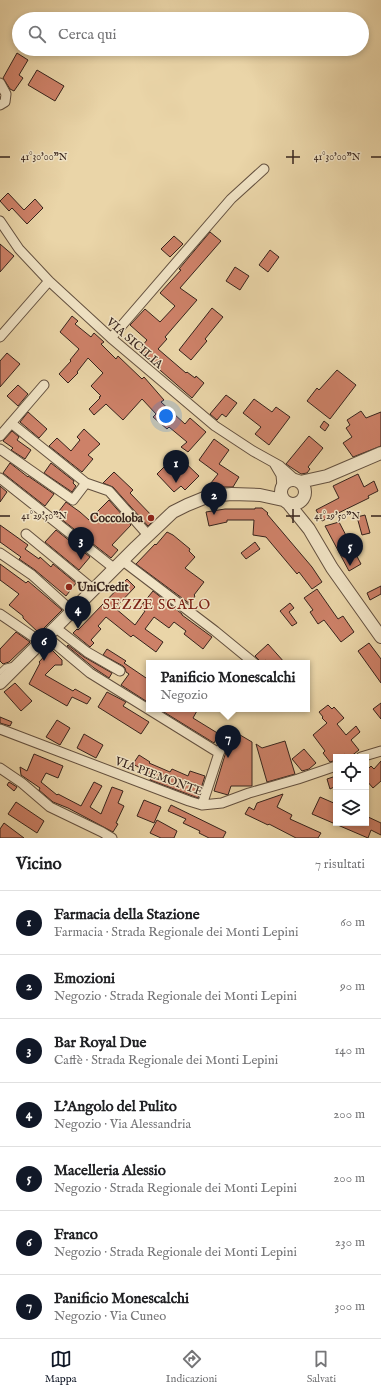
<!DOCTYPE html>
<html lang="it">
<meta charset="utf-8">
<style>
body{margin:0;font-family:"IM FELL English",serif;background:#f2f2f2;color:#202124}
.controls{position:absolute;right:12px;bottom:12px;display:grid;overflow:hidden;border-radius:0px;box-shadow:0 2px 6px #0003}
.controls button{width:36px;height:36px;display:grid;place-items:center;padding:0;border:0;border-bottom:1px solid #e0e0e0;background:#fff;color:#202124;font:20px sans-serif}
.you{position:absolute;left:166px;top:416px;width:14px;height:14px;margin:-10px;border:3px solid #fff;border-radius:50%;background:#1a73e8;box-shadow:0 0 0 6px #1a73e833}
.badge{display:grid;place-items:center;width:26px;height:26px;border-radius:50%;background:#111827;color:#fff;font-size:13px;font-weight:700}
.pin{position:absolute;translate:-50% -33px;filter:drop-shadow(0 1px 2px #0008)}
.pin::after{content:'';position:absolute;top:21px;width:14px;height:12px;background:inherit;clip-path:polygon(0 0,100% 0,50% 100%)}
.popup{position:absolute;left:146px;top:660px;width:164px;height:52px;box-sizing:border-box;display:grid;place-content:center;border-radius:0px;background:#fff;filter:drop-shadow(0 1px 3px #0005);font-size:13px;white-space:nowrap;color:#757577}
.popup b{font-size:15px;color:#202124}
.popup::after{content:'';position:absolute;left:50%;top:100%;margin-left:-8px;border:8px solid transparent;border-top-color:#fff}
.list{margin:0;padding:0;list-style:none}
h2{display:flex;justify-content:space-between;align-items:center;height:52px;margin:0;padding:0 16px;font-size:17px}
h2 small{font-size:13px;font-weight:400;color:#757577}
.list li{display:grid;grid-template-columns:26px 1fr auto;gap:12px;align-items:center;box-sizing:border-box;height:64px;padding:0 16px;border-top:1px solid #e0e0e0}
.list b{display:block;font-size:15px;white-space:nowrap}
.list p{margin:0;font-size:13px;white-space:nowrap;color:#757577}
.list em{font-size:13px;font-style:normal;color:#757577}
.icon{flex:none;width:22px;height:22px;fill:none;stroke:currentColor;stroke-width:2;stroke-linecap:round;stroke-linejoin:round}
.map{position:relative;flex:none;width:381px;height:838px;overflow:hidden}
.search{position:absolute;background:#fff;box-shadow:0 2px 6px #0003;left:12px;right:12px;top:12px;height:44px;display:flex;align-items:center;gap:10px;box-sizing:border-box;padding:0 14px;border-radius:22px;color:#757577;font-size:15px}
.sheet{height:500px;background:#fff}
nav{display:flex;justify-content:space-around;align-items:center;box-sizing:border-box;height:56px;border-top:1px solid #e0e0e0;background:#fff;font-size:11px;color:#757577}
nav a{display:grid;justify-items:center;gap:2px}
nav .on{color:#111827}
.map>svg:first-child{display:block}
.building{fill:#cd8168;stroke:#36231c}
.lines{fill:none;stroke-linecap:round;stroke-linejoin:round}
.service-casing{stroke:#63503f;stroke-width:6}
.minor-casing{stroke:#63503f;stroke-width:11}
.tertiary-casing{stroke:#63503f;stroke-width:14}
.service{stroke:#f1e4c6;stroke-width:4.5}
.minor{stroke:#f1e4c6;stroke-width:9}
.tertiary{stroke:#f1e4c6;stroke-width:12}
.ticks{fill:none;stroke:#36231c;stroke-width:1.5}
.poi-dot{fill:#8f2418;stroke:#f1e4c6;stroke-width:1.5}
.labels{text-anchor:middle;stroke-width:3;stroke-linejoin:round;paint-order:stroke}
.street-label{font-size:12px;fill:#36231c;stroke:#f1e4c6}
.poi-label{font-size:12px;font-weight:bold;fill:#36231c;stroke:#f1e4c6;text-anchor:end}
.quarter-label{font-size:14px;letter-spacing:1px;fill:#7a1f14;stroke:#f1e4c6}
.ticks-label{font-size:10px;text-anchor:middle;fill:#36231c;stroke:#f1e4c6;stroke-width:3;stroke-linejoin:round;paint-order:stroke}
</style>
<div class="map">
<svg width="381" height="838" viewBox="0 0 381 838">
<rect width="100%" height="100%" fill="#ead5a8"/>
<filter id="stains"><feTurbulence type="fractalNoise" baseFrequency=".005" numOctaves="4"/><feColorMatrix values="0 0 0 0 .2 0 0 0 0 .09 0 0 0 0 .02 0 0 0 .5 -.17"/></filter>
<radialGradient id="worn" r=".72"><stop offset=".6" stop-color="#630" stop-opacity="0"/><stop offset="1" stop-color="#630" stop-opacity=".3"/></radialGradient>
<path class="building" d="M17,53L28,60L19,75L23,78L14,91L10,89L3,78Z
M37,70L64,86L55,101L28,85Z
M8,193L24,210L35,199L43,208L27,224L12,208L9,211L0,201Z
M210,232L221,241L180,288L197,300L165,337L167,339L158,349L186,373L187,372L195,378L196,376L204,383L192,398L138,351L147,340L130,325L145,309L160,322L175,306L160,293L181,270L179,269Z
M174,236L183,244L170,257L161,249Z
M0,244L14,256L0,272Z
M270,250L279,257L268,272L259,265Z
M235,267L249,276L240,290L226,281Z
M212,308L223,317L205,339L207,341L191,360L179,350Z
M72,316L78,321L75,324L91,337L94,333L104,342L101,344L116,359L118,356L142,379L144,377L164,400L161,402L185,424L190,418L206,432L188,452L181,447L187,442L169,427L167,429L153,417L156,414L142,399L123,420L106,404L94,415L89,409L100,398L99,397L101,396L91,386L103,373L88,358L77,372L78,373L68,383L59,374L71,361L70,360L79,349L60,332Z
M7,353L20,364L0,387V361Z
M337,370L356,385L330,419L307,401L317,388L319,390Z
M18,385L28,394L18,406L7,396Z
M226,395L237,403L226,417L222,414L217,420L210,414Z
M254,399L272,412L276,407L290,417L269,445L255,434L261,427L243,413Z
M361,411L366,418L381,412V446L353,457L343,443L352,437L346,428L350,425L347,420Z
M28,412L47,429L39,438L20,422Z
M324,421L329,425L325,431L320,427Z
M84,429L100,444L88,455L93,459L82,472L49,446L57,438L71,451L80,440L77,437Z
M12,431L19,437L17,440L31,450L25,459L11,450L13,448L3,441Z
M309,436L323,448L308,467L310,469L307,473L301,474L286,464Z
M214,439L229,450L219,464L239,477L233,487H223L220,485L216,488H207L218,474L199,460Z
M175,453L199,476L185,490L181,486L174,492L157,474L171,460L169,458Z
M10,463L28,477V476L54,494L45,506L3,473Z
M51,463L74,481L73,483L76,486L72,492L44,473Z
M114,472L133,490L130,493L155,519L148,526L113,487L103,483Z
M358,474L364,487L374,481L378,491L368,496L369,498L322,521L316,510L339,498L333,486Z
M0,486L7,492L0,502Z
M109,500L131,525L112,545L118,550L111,558L56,515L66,502L80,512L89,520Z
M255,508H262L268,513L267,514L312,567L322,582L312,589L299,572L297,574L266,537L253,535L254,520H227V522L209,526L206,512L225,509H255Z
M365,515L370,533L362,535L357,517Z
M339,522L361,564L349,571L325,526Z
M0,525L28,545L25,549L39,559L40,557L51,567L53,564L76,583L66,596L35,570L19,559L21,557L0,542Z
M56,530L90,557L79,570L45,542Z
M167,532L173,535L190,549L189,551L195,557L185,568L204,582L194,595L195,596L190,604L136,564L155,544L156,545Z
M255,542L260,549L246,559L241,553Z
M0,564L26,583L28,581L62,610L39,633L23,618V616L9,605L19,594L0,580Z
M127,579L135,587L115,608L135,625L145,611L140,607L153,591L182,614V615L212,637L203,649L184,634L186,631L174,622L169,628L154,617L145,629L163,642L156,652L133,635L131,637L106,617L98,626L101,629L91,640L94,643L90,647L73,633L77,629L78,630Z
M381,586V594L370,600L367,593Z
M317,589L338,619L343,616L354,632L341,642L324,620L318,624L310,612L313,610L304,598Z
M290,603L294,608L289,612L297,623L292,626L280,611Z
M16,632L30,642L9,662L3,664L0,661V649Z
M369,643L381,659V683L358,651Z
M268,644L285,663H269L266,660L262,663L255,656Z
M68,645L84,657L112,673L109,678L94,668L67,646Z
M51,649L62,660V665H55L45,675L73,691L75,689L91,698L87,704L72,697L67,706L29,684L40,663L39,662Z
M107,649L126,661L124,663L149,680V703L121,685L129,674L126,672L125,668L123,666L103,655Z
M15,683L32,701L21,711L4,692Z
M107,692L126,702L123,706L149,722L141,734L98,707Z
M381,703V719L373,709Z
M328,705L332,709L334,707L344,718L337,724L346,735L356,726L360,732L351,740L359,750L350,757H347L345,754L341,757H336V760L330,762L323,753L325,751L313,735L327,723L322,718L323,717L319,712Z
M159,709H198L193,718L219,734L214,743Z
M0,717L12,722L10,726L0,723Z
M57,720L70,728L60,745L46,737Z
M235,732L252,742V786H231L228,795L214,791L225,755Z
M84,734L103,745L96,758L77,748Z
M285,741L295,774L267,782L256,744L262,748Z
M304,749L316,763L309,769L302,771L292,759Z
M34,754L63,766L58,778L46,773L41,782L57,795L58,794L81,806L94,782L102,786L90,807L101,814L112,787L123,791L118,803L124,806L116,823L118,824L113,832L68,808L53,802L39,790L40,788L21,775L20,767L27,771Z
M139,755L150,762L149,763L170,772L172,769L188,776L190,771L205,776L198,798L150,780L152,775L133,764Z
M381,761V781L373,788L366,780V771L371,766L374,769Z
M336,776V786L330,789L327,779Z
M9,782L17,787L14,791L7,785Z
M283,794L277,807L292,815L290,819L321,833L318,838H296L269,824L268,825L245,814L249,807L254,810L257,803Z
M320,797L336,804V823H366V816L381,823V835L371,830L368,838L312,814Z
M144,800L161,807L154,823L137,816Z
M16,802L44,821L37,833L8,814Z
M171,805L226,832L223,838H209L199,833L200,831L183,823L186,819L168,811Z
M157,820L177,831L174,838H161L150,833Z
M4,823L24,838H0V829Z"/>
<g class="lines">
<g class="service-casing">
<path id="service" d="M0,672L5,667L13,665"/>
</g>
<g class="minor-casing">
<path id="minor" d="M0,83L6,94L5,102L0,105
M0,221L19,249L49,281L111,338L215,426L253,451L280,466L297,481
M0,337L49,281
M111,338L231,199L264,169
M11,423L86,483
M0,436L44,385
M0,449L73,500L86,483L109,491L148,535
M274,463L281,475L282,486
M0,478L115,569
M26,534L94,590
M0,553L32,575L73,612
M123,561L215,631L254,663
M0,614L41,642
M56,628L87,652L120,671
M47,637L90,673L219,753
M0,729L189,801L202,805L222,803L249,793L298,779L336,766
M361,757L381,751
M0,768L22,783L50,807L102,832L112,838
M202,805L219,753L229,733"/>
</g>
<g class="tertiary-casing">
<path id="tertiary" d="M281 492a12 12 0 1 1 24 0a12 12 0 1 1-24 0Z
M300,482L327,476L381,453
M288,503L309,529L332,568L381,637
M0,683L136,547L173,512L187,505L209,496L232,494L260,495L283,500"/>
</g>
<use href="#service" class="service"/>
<use href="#minor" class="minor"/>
<use href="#tertiary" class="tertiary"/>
</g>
<path class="ticks" d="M293,150V164M0,157H10M286,157H300M371,157H381M293,509V523M0,516H10M286,516H300M371,516H381"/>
<g class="poi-dot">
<circle cx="151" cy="518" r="4"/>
<circle cx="69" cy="587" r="4"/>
</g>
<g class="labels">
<g class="street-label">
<text transform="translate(135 343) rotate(41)" y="4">VIA SICILIA</text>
<text transform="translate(159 776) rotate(20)" y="4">VIA PIEMONTE</text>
</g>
<g class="poi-label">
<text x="143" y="522">Coccoloba</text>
<text x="77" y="591" text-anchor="start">UniCredit</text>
</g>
<g class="quarter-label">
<text x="157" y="609">SEZZE SCALO</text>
</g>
</g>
<g class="ticks-label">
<text x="44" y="160">41°30'00"N</text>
<text x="337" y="160">41°30'00"N</text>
<text x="44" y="519">41°29'50"N</text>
<text x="337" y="519">41°29'50"N</text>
</g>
<rect width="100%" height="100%" filter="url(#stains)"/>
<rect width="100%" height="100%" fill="url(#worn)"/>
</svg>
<div class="controls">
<button><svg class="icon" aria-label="locate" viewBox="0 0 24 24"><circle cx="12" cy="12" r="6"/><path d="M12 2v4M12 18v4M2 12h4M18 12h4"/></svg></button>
<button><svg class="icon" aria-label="layers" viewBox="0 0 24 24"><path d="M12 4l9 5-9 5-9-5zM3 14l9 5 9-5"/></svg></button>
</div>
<div class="you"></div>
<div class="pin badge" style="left:176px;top:483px">1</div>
<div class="pin badge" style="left:214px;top:515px">2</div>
<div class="pin badge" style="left:81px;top:560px">3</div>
<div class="pin badge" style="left:78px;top:629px">4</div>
<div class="pin badge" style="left:350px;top:566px">5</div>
<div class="pin badge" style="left:44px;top:661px">6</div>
<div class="pin badge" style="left:228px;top:758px">7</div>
<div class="popup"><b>Panificio Monescalchi</b>Negozio</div>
<div class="search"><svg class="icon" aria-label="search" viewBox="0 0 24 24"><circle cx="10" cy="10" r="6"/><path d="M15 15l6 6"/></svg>Cerca qui</div>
</div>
<section class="sheet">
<h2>Vicino<small>7 risultati</small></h2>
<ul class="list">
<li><span class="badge">1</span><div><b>Farmacia della Stazione</b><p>Farmacia · Strada Regionale dei Monti Lepini</p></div><em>60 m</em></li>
<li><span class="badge">2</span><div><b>Emozioni</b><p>Negozio · Strada Regionale dei Monti Lepini</p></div><em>90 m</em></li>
<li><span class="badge">3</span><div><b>Bar Royal Due</b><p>Caffè · Strada Regionale dei Monti Lepini</p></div><em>140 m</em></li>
<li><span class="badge">4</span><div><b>L'Angolo del Pulito</b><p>Negozio · Via Alessandria</p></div><em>200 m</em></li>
<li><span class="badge">5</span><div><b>Macelleria Alessio</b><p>Negozio · Strada Regionale dei Monti Lepini</p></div><em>200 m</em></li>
<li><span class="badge">6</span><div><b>Franco</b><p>Negozio · Strada Regionale dei Monti Lepini</p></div><em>230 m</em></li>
<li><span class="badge">7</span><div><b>Panificio Monescalchi</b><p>Negozio · Via Cuneo</p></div><em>300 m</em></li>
</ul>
</section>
<nav>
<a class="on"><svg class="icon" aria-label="map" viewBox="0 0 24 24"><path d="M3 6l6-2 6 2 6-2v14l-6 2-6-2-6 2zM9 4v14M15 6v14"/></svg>Mappa</a>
<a><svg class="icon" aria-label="directions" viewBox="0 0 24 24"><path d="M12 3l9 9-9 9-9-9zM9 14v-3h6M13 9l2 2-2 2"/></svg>Indicazioni</a>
<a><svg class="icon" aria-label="saved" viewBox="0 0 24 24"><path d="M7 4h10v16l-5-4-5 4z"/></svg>Salvati</a>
</nav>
